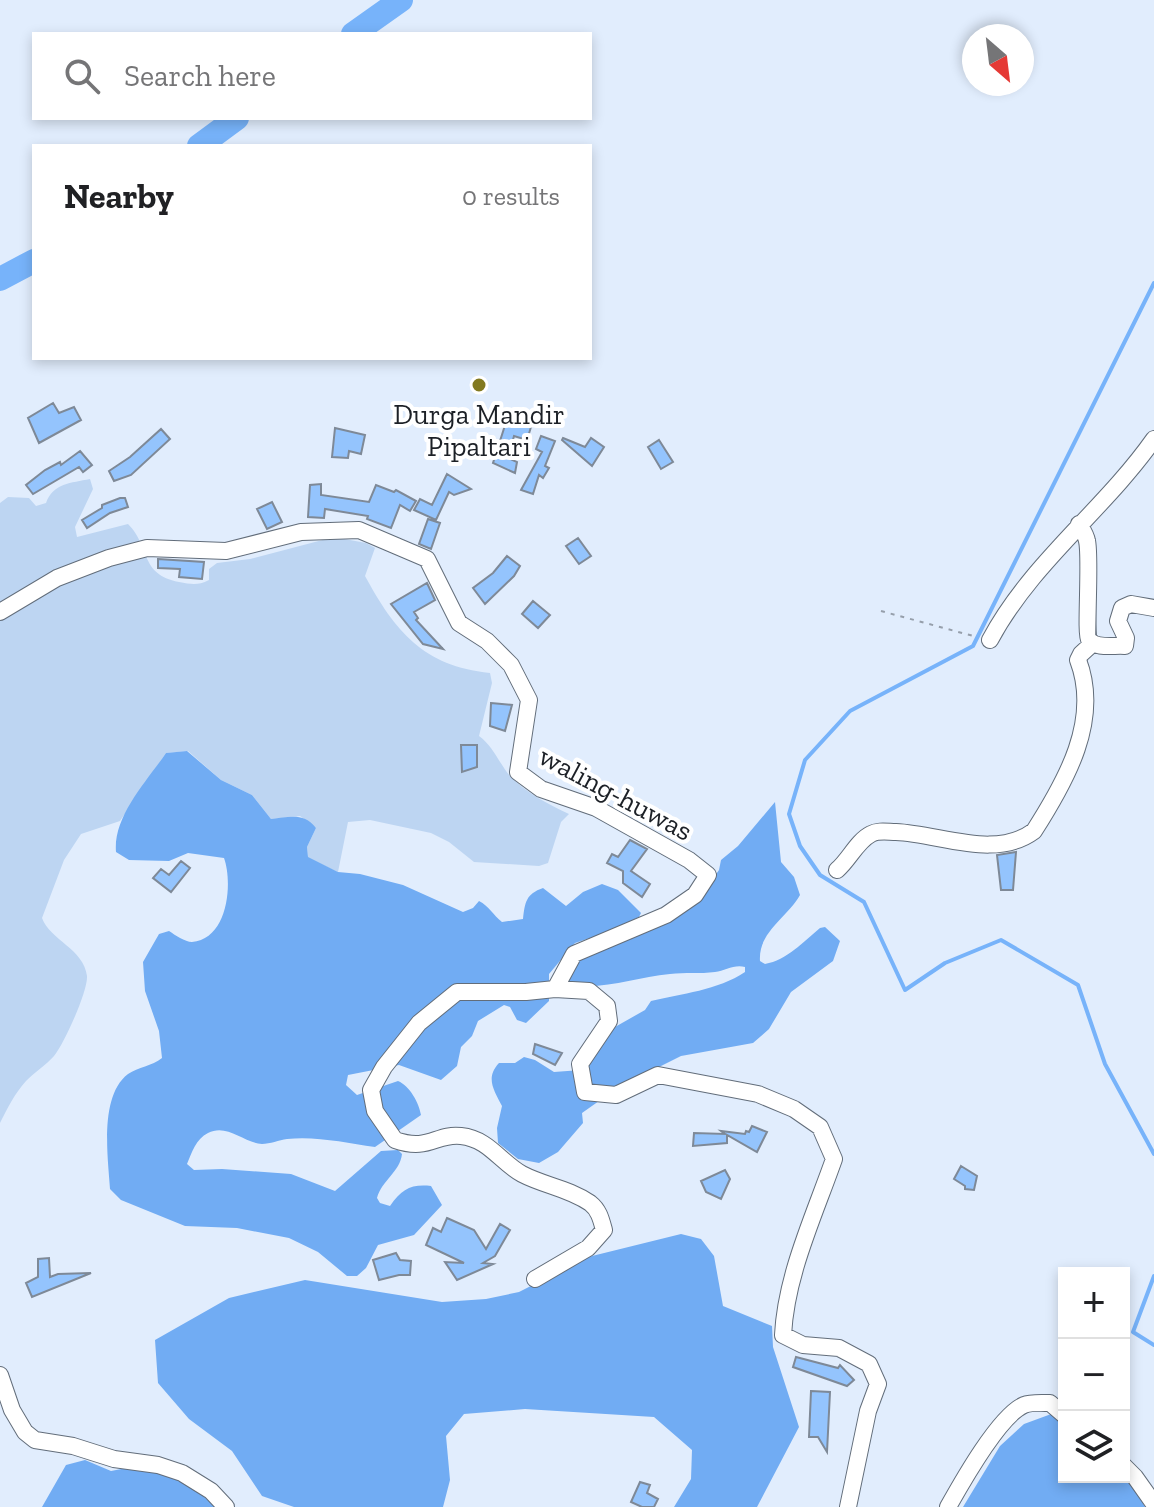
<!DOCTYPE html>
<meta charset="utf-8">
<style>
body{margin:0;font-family:"Zilla Slab",serif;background:#f6f6f6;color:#202124}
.controls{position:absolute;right:24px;bottom:24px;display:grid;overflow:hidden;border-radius:0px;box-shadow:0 4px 12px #0003}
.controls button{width:72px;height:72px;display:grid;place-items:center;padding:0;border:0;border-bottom:2px solid #e0e0e0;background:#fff;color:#202124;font:40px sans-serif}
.compass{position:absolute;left:962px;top:24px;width:72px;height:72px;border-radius:50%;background:#fff;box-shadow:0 4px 12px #0003;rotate:152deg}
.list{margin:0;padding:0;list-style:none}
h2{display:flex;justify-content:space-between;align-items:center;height:104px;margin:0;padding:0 32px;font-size:34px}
h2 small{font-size:26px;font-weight:400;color:#757577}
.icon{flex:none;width:44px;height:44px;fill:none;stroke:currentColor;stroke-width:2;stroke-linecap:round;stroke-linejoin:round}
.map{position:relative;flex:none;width:1154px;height:1507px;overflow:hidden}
.search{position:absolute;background:#fff;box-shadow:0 4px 12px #0003;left:32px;top:32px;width:560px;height:88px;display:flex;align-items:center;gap:20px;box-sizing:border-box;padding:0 28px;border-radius:0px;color:#757577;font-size:30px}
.panel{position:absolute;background:#fff;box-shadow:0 4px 12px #0003;left:32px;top:144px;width:560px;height:216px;border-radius:0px}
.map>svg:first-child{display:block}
.green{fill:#bdd5f2}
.forest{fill:#71acf3}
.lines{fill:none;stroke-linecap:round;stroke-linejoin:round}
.stream{stroke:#77b3fa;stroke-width:4}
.river{stroke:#77b3fa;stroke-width:24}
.building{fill:#94c4fd;stroke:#7e8997;stroke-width:2}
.minor-casing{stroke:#626d7a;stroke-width:18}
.path{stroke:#969fab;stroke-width:2;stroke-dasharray:4 6;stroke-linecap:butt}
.minor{stroke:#fff;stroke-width:16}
.poi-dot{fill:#82791f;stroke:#fff;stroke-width:3}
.labels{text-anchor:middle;stroke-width:8;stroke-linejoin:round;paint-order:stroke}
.poi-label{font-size:28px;fill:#1c2026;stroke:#fff}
.street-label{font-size:28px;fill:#1c2026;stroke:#fff}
</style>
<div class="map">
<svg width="1154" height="1507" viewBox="0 0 1154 1507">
<rect width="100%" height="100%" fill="#e1edfd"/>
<path class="green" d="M90,479L93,489L75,527L77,537L128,524C151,547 139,574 179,582C191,584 197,586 209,580V569L217,563L250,559L334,537L366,543L375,548L365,576C395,631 423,666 490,673L492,683L479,736C493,746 499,763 510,776C526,793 548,804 569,814L561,822L548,863L539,866L474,862L449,842L431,833L370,820L348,822L338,872L308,858L307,847L316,828L300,816L271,819L252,795L221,780L188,751L166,753L120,821L81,834L64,860L42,918C50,940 84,949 87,976C88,991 64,1044 54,1056C46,1065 35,1072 26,1081C15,1093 7,1109 0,1123V503L8,497L29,498L36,506L46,503C53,483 71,483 90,479Z"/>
<path class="forest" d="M187,751L221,780L252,795L271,819C289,817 304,812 316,828L307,847L308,857L338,872L360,874L403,885L463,912L473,908L479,901C489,906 493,915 502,922L523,919C525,902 526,894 543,888L566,906L583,892L602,884L618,890L641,913L639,917L608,932L575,943L549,974V1001L526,1023L517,1020L510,1007L504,1005L478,1021L472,1036L461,1047L457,1066L441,1080L399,1065L348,1075L346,1085L357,1095L398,1081C410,1086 419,1103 421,1115L375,1147C346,1143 317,1136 287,1139C279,1140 270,1144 262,1144C244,1143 227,1123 208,1133C196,1139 192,1152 187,1164L194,1170L222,1169L291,1174L335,1191L381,1151L398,1150L402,1154C400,1172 382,1180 377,1198L380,1203L390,1206C402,1189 411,1184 431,1186L442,1205L414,1235L378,1245L366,1268L357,1276H347L318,1252L289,1238L237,1228L185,1226L121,1200L110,1189C108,1158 99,1096 128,1074C138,1067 152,1066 162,1058L159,1031L145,991L143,962L159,934L169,931C175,935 185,942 192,942C228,939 233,883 224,858L188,853L169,861L129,860L116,852C113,816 147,781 166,753Z
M775,802L781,862L794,877L800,895C787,918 758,932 760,961L765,964C787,960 803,942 820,928L825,927L840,941L833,961L791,992L769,1029L753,1043L681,1056L627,1083L599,1090V1101L582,1113L583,1123L558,1152L539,1163L518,1159L498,1143L497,1128L502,1106C494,1090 485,1078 499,1063H515L524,1057L535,1060L554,1072L581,1070L615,1027L645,1010L651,1001C681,994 718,990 745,972V967C734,964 725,971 715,972C700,974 685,972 670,974C636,977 606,990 571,985L564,977L579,955L697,901L719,870L721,860L738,846Z
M681,1234L701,1239L714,1256L723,1306L772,1326L773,1347L799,1427L757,1507H674L691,1479L692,1450L654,1417L525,1409L464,1414L446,1436L450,1480L443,1507H294L262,1496L232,1451L189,1419L158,1383L155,1340L229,1298L305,1280L442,1302L486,1299L519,1292L588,1257Z
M1054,1413L1064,1423V1477H1124L1134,1486L1145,1507H963L1000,1446L1024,1424Z
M85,1460L111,1471L142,1465L189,1485L217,1507H42L66,1465Z"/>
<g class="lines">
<path class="stream" d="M1154,283L973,646L850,711L805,760L789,814L800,846L820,875L864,902L905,990L945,963L1001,940L1078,985L1105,1064L1154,1154
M1154,1276L1133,1332L1154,1345"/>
<path class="river" d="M353,34L401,0
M199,146L237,118
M0,279L34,261"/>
</g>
<path class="building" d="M53,403L59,413L74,407L81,420L39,443L28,418Z
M507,419L531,427L527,440L514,436L508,458L517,462L515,473L493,463Z
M335,428L365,435L361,454L349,451L348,458L332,457Z
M161,429L170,439L131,475L114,481L109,471L130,457Z
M541,436L555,441L545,466L549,468L543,478L539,475L533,494L521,490L542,452L536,449Z
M563,438L585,447L591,438L604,447L592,466L562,440Z
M659,440L673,462L661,469L648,447Z
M80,451L92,465L83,472L79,467L33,494L26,485L45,470L60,462L61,465Z
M447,474L471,489L454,495L449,492L436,520L414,510L420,499L432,505Z
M321,484V495L369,502L376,485L394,492L396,490L416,501L410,511L400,505L391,528L367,519L368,516L325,509L324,518L308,517L310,485Z
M120,498H125L128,507L110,513L87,528L82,520L102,508V505Z
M272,502L282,522L267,529L257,509Z
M428,519L440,523L431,549L419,544Z
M578,538L591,556L579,564L566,546Z
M507,556L520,566L514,576L485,604L473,588L493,573Z
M158,559L204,562L202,579L179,577L180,569L158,568Z
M427,583L435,600L414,612L418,618L416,620L443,649L423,644L391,604Z
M533,601L550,615L538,628L522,614Z
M491,703L512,705L505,731L490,726Z
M461,745H477V767L462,772Z
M630,840L647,849L631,871L650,884L642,897L623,883V871L607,863L612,854L618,857Z
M1016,852L1013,890H1001L997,855Z
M181,861L190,868L171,892L153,878L161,869L169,875Z
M535,1044L562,1053L555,1065L533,1054Z
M752,1126L767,1132L757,1152L727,1135V1143L693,1146L694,1133L725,1134L721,1131L745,1134L746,1131L749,1132Z
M961,1166L977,1176L974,1190L965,1189V1186L954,1179Z
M725,1170L730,1179L721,1199L706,1192L701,1181Z
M447,1218L474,1230L486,1249L500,1224L510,1230L495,1256L483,1263L493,1264L457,1280L445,1262L464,1263L426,1245L433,1228L441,1232Z
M396,1253L400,1260L411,1261L410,1275H399L379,1280L373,1260Z
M49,1258L50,1277L58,1274L91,1273L32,1297L26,1283L38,1277V1259Z
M796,1357L838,1368L840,1365L854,1380L847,1386L793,1367Z
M811,1391L830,1392L827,1452L818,1437H809Z
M640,1482L650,1485L647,1493L658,1499L654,1507H642L631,1502Z"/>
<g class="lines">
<g class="minor-casing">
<path id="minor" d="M1079,524C1082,529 1086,535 1087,541C1091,557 1085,635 1089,640C1096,649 1114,645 1125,646L1126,638L1118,621L1122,608L1131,604L1154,608
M0,612L57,578L109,558L147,548L226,551L301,532L359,530L427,559L459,623L487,641L511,665L529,700L518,772L541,789L596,808L689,860L708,875L695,895L666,915L574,954L555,989L589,991L607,1006L609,1021L580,1064L585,1092L616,1095L658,1075L758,1094L794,1109L820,1127L834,1159C814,1216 786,1275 783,1335L803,1345L839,1348L869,1364L878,1384L868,1411L848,1507
M990,640C1031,563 1104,510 1154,439
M837,870C849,860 857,841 871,834C878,830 888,832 896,832C941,834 995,860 1034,831C1066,781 1101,720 1078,660L1081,654L1093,643
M535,1279L588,1248L604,1230C601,1219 599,1210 590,1203C568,1188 545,1186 522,1174C500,1162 489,1139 461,1136C436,1133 429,1152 395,1140L375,1111L371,1090L384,1067L419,1023L457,992H526L555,989
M0,1375L12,1410L25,1432L35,1440L73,1446L114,1459L158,1465L182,1473L211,1491L226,1507
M1124,1466L1135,1477L1154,1504
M948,1507C962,1482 999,1416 1024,1405C1031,1402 1042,1403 1050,1403L1064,1415"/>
</g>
<path class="path" d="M881,611L977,637"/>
<use href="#minor" class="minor"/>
</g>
<circle class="poi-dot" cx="479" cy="385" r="8"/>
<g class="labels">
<g class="poi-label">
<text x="479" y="424">Durga Mandir<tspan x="479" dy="32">Pipaltari</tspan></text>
</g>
<g class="street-label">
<text transform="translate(616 793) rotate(28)" y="10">waling-huwas</text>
</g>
</g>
</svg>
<div class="controls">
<button>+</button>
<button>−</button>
<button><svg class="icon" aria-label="layers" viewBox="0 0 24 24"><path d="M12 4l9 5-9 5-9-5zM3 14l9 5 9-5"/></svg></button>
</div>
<svg class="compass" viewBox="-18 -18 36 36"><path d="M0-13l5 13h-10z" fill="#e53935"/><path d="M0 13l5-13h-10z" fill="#757577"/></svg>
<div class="search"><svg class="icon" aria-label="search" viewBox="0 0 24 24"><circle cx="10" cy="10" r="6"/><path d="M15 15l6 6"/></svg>Search here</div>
<section class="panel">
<h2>Nearby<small>0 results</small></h2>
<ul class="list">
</ul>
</section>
</div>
